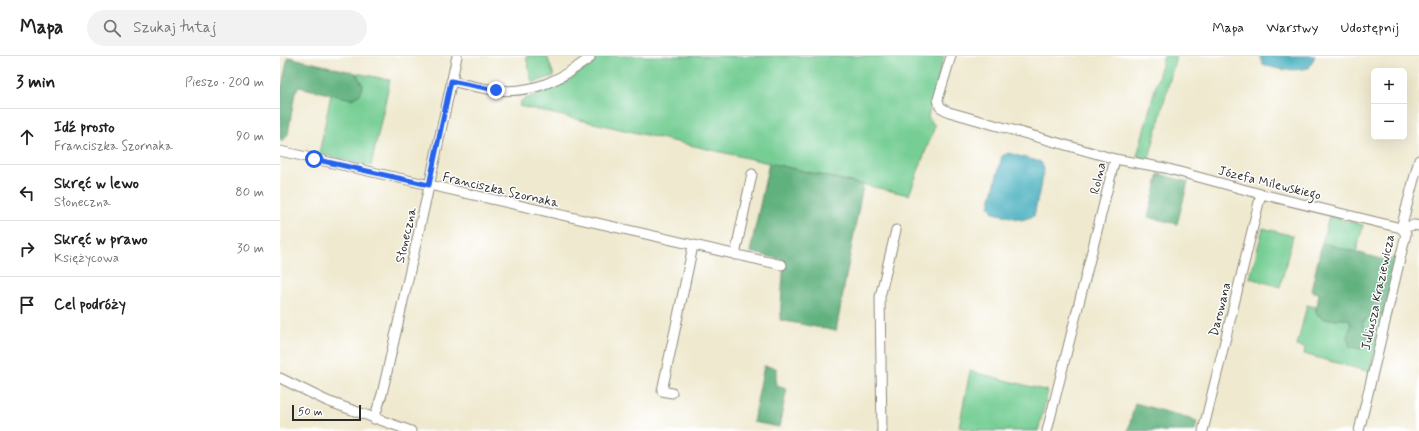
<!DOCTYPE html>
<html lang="pl">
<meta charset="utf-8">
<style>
body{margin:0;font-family:Mynerve,sans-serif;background:#f2f2f2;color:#202124}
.controls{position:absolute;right:12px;top:12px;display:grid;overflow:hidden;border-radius:6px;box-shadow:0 4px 16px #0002}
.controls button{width:36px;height:36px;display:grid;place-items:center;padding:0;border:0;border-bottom:1px solid #e0e0e0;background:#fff;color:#202124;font:20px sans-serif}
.scale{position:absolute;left:12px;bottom:10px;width:69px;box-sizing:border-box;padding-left:4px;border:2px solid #2b2b2b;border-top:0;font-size:11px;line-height:14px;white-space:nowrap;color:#2b2b2b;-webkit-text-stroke:3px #fff;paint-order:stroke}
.stop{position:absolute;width:12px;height:12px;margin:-9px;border:3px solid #2563eb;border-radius:50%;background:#fff}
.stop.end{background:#2563eb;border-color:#fff;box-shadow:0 1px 4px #0008}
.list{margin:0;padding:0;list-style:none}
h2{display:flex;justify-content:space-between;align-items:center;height:52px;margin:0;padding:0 16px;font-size:17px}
h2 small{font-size:13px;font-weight:400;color:#757577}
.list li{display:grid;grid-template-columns:26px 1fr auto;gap:12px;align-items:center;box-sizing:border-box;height:56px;padding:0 16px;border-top:1px solid #e0e0e0}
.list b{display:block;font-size:15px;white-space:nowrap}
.list p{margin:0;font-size:13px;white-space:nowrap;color:#757577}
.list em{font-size:13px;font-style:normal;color:#757577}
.icon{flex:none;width:22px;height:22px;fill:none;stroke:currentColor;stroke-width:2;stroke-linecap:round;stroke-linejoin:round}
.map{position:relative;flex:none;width:1139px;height:375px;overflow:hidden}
header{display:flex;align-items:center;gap:24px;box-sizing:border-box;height:56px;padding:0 20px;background:#fff;border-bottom:1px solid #e0e0e0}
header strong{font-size:19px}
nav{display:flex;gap:22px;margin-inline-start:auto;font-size:14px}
.search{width:280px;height:36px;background:#f2f2f2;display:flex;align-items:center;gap:10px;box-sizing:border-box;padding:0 14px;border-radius:22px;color:#757577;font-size:15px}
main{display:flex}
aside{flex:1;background:#fff}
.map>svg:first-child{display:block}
.green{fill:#76ce94;stroke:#507c60}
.forest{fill:#60b17e;stroke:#466e54}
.water{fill:#3facbc;stroke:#356c74}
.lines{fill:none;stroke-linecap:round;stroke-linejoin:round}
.minor-casing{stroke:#8d8a7d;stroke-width:11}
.minor{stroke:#fff;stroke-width:9}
.route{stroke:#2563eb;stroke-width:5}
.labels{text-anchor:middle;stroke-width:3;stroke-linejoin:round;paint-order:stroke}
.street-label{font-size:13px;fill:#2b2b2b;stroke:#fff}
</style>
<header>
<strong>Mapa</strong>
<div class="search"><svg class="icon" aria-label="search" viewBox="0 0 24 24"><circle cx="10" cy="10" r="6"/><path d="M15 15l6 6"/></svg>Szukaj tutaj</div>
<nav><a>Mapa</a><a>Warstwy</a><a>Udostępnij</a></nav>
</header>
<main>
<aside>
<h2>3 min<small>Pieszo · 200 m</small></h2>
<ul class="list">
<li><svg class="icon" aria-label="ahead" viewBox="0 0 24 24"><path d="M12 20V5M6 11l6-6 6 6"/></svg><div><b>Idź prosto</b><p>Franciszka Szornaka</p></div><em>90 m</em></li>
<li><svg class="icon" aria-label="left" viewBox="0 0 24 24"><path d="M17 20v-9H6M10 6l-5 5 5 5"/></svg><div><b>Skręć w lewo</b><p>Słoneczna</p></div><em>80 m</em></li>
<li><svg class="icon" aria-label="right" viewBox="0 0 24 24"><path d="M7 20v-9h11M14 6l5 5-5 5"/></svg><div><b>Skręć w prawo</b><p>Księżycowa</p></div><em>30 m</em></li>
<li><svg class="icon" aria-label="arrive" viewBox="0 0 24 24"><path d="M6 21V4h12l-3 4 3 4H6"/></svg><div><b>Cel podróży</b></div></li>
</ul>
</aside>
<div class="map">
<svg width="1139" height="375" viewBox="0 0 1139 375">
<rect width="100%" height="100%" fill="#fff"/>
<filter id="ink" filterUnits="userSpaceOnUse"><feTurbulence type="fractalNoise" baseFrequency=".025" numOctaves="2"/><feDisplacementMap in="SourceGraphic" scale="8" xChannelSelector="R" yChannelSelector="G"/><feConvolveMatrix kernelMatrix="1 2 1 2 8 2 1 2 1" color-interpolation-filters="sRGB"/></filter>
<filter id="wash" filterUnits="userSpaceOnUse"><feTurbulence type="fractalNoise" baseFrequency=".012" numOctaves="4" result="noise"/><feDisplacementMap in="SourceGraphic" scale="16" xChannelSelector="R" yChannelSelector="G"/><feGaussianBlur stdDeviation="0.9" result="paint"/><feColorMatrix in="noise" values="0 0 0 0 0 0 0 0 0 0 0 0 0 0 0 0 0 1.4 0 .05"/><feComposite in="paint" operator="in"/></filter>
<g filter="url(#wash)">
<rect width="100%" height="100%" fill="#efe9cf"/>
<path class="green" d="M246,0H267L274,20L252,27Z
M311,0H664L648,61L655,70L629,139L239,50L241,45L286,26L314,6Z
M884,0H896L869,103L857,100Z
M76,17L110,24L91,110L39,98L51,38L72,43L83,30Z
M1049,160L1083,169L1076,196L1042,187Z
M983,172L1013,180L1000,231L970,222Z
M1027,249L1036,251V257L1044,263H1069L1071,270L1067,281L1089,261L1104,257L1090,316L1024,298L1025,292L1017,290Z
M690,315L768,335L758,375H696L679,371Z"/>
<path class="forest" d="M8,1L76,17L83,30L80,38L72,43L19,31L15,36L8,78L3,85L0,84V39Z
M489,107L583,129L556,275L500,264L504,204L470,196Z
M879,118L908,126L897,168L868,161Z
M1042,187L1109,205L1120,194L1104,257L1089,261L1082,267L1090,279L1082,293L1070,291L1067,280L1071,270L1069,263H1044L1036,257L1039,237L1031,235Z
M484,310L496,312V329L507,332L499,371L473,366Z
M855,347L917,365L915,375H848Z"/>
<path class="water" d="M980,0H1035L1029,12C1014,15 997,15 983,8Z
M728,97L761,106L764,113L754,160L742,164L714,157L709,150L722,100Z"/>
</g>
<g filter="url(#ink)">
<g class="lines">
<g class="minor-casing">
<path id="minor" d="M671,0L658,43L660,51L669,56L835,103L767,375
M171,25C186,28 202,33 217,34C254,38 281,23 310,2
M0,95L502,209
M835,103L885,112L981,138L1121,172L1134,169L1139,170
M455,199L472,118
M0,322L47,345L131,375
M392,337L382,335L413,190
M94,363L102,338L148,135L177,0
M602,375L600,241L616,174
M923,375L981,138
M1079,375L1126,178L1121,172L1139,104"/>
</g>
<use href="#minor" class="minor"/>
</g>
</g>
<g class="lines" filter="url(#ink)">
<path class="route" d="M34,103L149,129L171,25L216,34"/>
</g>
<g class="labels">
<g class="street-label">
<text transform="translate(817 122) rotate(-77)" y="5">Rolna</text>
<text transform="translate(990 126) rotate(14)" y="5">Józefa Milewskiego</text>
<text transform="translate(221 133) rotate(13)" y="5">Franciszka Szornaka</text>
<text transform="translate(125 179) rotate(-77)" y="5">Słoneczna</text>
<text transform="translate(1097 236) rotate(-78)" y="5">Juliusza Kraziewicza</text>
<text transform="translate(939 253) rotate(-76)" y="5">Darowana</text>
</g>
</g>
</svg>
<div class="controls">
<button>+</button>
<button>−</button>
</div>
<div class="scale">50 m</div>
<div class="stop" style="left:34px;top:103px"></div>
<div class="stop end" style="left:216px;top:34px"></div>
</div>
</main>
